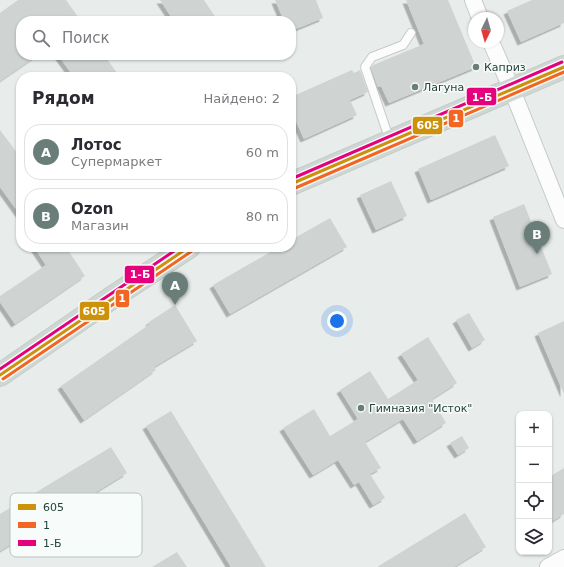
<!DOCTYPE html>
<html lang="ru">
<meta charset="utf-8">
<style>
body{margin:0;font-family:"DejaVu Sans",sans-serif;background:#f7f7f7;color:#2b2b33}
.controls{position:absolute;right:12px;bottom:12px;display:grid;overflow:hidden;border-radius:8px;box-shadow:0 1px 3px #0004}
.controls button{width:36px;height:36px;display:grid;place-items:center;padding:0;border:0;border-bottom:1px solid #e1e1e2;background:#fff;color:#2b2b33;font:20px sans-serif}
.compass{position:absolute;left:468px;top:12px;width:36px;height:36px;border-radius:50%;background:#fff;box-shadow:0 1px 3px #0004;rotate:185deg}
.you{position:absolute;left:337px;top:321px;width:14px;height:14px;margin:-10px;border:3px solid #fff;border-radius:50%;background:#1a73e8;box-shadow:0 0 0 6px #1a73e833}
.badge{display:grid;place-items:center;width:26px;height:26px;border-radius:50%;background:#697e78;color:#fff;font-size:13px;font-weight:700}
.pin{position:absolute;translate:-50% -33px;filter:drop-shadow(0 1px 2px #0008)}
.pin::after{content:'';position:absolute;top:21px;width:14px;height:12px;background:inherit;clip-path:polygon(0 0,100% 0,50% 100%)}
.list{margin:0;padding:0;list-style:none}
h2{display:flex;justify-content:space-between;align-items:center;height:52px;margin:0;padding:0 16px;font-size:17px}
h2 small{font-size:13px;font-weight:400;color:#7c7c81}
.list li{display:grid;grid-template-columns:26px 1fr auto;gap:12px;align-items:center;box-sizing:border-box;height:56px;margin:0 8px 8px;padding:0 8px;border:1px solid #e1e1e2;border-radius:16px}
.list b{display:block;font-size:15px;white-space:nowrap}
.list p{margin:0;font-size:13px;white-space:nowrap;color:#7c7c81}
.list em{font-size:13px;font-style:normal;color:#7c7c81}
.icon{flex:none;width:22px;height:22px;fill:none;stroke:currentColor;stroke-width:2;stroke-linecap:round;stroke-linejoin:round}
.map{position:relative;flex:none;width:564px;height:567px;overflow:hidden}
.search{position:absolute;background:#fff;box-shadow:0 1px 3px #0004;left:16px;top:16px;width:280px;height:44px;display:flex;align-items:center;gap:10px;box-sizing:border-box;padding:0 14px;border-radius:16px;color:#7c7c81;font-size:15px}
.panel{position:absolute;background:#fff;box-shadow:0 1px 3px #0004;left:16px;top:72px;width:280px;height:180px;border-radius:16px}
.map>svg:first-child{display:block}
.building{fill:#cfd4d2;filter:url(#shadow)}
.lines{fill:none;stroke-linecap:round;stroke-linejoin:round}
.lane-casing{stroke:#c5cac8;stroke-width:10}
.street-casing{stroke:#c5cac8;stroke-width:18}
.primary-casing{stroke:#c3ccc9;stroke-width:24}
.lane{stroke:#fcfcfc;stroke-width:8}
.street{stroke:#fcfcfc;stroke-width:16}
.primary{stroke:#cfd7d5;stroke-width:22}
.bus-1-casing{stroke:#f7fbf9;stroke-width:6}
.bus-2-casing{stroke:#f7fbf9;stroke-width:6}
.bus-3-casing{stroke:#f7fbf9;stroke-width:6}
.bus-1{stroke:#cd920c;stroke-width:3}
.bus-2{stroke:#f26522;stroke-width:3}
.bus-3{stroke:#e5007d;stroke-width:3}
.poi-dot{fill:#697e78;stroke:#f7fbf9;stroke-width:1.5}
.labels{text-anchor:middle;stroke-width:3;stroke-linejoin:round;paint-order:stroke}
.poi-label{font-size:11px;fill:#24423a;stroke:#f7fbf9;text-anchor:start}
.key{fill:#f7fbf9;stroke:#b8c4c0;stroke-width:1}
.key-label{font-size:11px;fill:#24423a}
.line-badge{stroke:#f7fbf9;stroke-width:1.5}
.badge-label{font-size:11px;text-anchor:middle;font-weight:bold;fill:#fff}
</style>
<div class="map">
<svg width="564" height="567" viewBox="0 0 564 567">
<defs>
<filter id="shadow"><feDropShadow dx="-3.5" dy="3.5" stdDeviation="0" flood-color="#0004"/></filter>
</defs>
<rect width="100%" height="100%" fill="#e8edeb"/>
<path class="building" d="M18,0H66L81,21H21V55H38L0,81V13Z
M160,0H204L218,21H174Z
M275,0H316L323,18L291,31V21H284Z
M406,0H448L476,67L389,103L381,86L378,87L371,68L373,65L424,44Z
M532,0H564V23L521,42L507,11Z
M58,55H104L120,77H74Z
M352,70L354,73L360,70L368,92L350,100L357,115L304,139L291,110V97Z
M0,130L21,158V216L0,187Z
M495,135L509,166L431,200L418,169Z
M391,181L407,216L376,230L360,195Z
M524,204L552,274L520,287L493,217Z
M330,218L347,247L230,314L213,285L279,247H291V240Z
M34,247H66L85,276L15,324L0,302V296L46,265Z
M175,305L197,341L154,367L156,370L84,420L61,386L150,324L149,322Z
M469,313L485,340L472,348L456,320Z
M564,321V394L538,333Z
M428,337L457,383L432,399L446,423L417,441L403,419L365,442L381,468L370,474L385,498L373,505L359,482L354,485L338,460L313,475L283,428L314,409L330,436L358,419L340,390L370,371L388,399L418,380L401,354Z
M171,411L266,567H231L146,426Z
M462,436L469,448L458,455L450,443Z
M111,447L127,473L0,551V514Z
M564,468V514L549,523V477Z
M465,513L486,547L454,567H377Z
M177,552L187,567H152Z"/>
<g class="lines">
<g class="lane-casing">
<path id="lane" d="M390,141L365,67L372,57L403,45L411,33"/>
</g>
<g class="street-casing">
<path id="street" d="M473,0L480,18
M491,42L512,90L564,220
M548,567L564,558"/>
</g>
<g class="primary-casing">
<path id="primary" d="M291,184L564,67
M0,375L110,299L189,247"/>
</g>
<use href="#lane" class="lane"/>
<use href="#street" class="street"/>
<use href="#primary" class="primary"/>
<g class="bus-1-casing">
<path id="bus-1" d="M291,184L564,67
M0,375L189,247"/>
</g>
<g class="bus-2-casing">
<path id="bus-2" d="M293,189L564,72
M3,379L192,251"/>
</g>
<g class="bus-3-casing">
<path id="bus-3" d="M291,179L562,62
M0,369L180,247"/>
</g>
<use href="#bus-1" class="bus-1"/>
<use href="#bus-2" class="bus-2"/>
<use href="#bus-3" class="bus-3"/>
</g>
<g class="poi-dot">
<circle cx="476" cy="67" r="4"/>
<circle cx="415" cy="87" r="4"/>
<circle cx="361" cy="408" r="4"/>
</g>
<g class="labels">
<g class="poi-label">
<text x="484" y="71">Каприз</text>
<text x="423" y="91">Лагуна</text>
<text x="369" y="412">Гимназия "Исток"</text>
</g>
</g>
<rect x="10" y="493" width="132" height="64" rx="6" class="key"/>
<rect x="18" y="504" width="18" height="6" fill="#cd920c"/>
<rect x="18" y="522" width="18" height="6" fill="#f26522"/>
<rect x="18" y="540" width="18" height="6" fill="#e5007d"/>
<g class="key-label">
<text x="43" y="511">605</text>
<text x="43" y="529">1</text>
<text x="43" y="547">1-Б</text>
</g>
<g class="line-badge">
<rect x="466" y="87" width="31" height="19" rx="4" fill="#e5007d"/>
<rect x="448" y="109" width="16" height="19" rx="4" fill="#f26522"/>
<rect x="412" y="116" width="31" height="19" rx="4" fill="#cd920c"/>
<rect x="124" y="265" width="31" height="19" rx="4" fill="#e5007d"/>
<rect x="115" y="289" width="15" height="19" rx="4" fill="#f26522"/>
<rect x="79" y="301" width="31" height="20" rx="4" fill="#cd920c"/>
</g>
<g class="badge-label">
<text x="482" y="101">1-Б</text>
<text x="456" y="122">1</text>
<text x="428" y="129">605</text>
<text x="140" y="278">1-Б</text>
<text x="122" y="302">1</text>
<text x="94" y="315">605</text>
</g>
</svg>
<div class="controls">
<button>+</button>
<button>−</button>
<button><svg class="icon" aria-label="locate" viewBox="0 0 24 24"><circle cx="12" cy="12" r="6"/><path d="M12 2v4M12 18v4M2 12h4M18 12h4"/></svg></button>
<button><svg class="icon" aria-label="layers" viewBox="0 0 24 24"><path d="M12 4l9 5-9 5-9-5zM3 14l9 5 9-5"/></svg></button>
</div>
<svg class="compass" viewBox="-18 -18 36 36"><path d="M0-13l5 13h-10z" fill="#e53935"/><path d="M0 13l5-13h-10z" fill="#7c7c81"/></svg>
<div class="you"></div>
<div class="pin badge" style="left:175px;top:305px">A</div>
<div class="pin badge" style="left:537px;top:254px">B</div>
<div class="search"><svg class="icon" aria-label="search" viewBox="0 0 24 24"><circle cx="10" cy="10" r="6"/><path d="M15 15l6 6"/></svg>Поиск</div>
<section class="panel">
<h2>Рядом<small>Найдено: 2</small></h2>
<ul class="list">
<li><span class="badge">A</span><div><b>Лотос</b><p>Супермаркет</p></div><em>60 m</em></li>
<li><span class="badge">B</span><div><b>Ozon</b><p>Магазин</p></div><em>80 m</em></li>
</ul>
</section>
</div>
